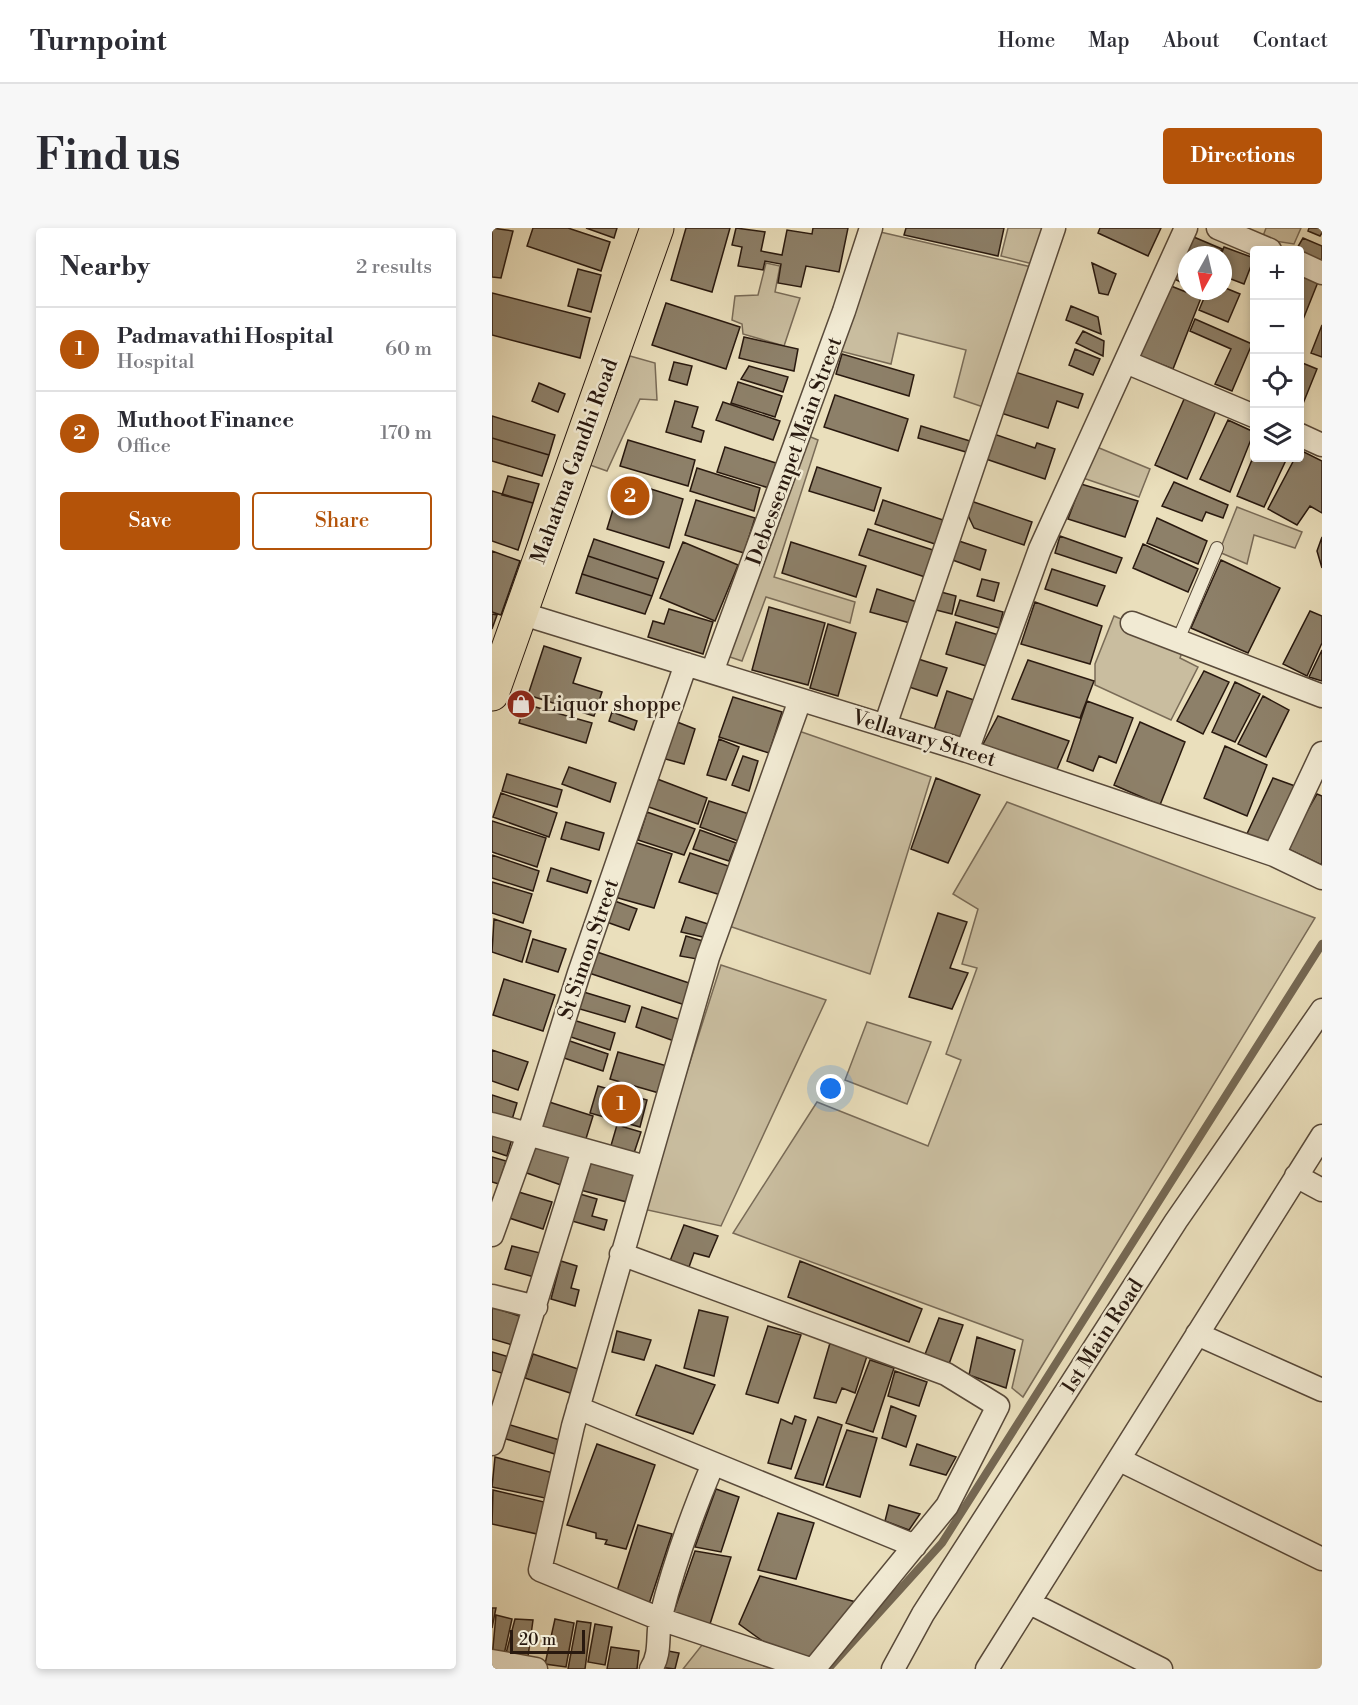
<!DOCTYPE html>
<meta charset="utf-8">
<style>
body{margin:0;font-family:"Libre Bodoni",serif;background:#f7f7f7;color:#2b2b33}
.controls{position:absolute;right:18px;top:18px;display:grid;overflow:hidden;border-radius:6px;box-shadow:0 3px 9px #0003}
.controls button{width:54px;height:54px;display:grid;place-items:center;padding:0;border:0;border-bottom:2px solid #e1e1e2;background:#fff;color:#2b2b33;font:30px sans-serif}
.compass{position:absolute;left:686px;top:18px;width:54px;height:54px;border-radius:50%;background:#fff;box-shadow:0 3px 9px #0003;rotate:188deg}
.scale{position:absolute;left:18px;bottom:15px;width:75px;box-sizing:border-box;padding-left:6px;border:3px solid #29190f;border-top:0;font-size:16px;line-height:21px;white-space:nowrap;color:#29190f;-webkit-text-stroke:4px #f1ead3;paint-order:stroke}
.you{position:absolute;left:339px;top:861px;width:21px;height:21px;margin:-15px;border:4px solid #fff;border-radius:50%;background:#1a73e8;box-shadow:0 0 0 9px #1a73e833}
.badge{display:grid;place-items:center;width:39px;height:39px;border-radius:50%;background:#b45309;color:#fff;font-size:20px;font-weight:700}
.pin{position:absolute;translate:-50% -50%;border:3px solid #fff;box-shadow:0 2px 6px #0006}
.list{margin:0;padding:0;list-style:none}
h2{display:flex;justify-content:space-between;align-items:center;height:78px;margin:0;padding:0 24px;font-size:26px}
h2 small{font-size:20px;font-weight:400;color:#7c7c81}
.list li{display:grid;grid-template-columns:39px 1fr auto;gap:18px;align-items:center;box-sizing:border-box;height:84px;padding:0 24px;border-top:2px solid #e1e1e2}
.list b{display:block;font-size:22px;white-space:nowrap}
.list p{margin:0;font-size:20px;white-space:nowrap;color:#7c7c81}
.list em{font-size:20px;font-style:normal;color:#7c7c81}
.actions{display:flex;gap:12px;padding:18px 24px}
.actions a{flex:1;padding:14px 0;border:2px solid #b45309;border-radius:6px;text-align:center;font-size:21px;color:#b45309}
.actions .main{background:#b45309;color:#fff}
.icon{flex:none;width:33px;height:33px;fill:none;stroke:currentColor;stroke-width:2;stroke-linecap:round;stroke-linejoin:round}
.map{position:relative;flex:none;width:830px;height:1441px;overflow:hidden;border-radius:6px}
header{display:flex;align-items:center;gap:36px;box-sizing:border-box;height:84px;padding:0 30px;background:#fff;border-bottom:2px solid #e1e1e2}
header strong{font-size:28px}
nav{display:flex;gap:33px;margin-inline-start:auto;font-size:21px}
.intro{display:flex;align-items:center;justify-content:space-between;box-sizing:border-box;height:144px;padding:0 36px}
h1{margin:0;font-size:42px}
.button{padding:15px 27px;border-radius:6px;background:#b45309;color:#fff;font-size:21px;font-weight:700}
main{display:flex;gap:36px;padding:0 36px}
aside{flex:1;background:#fff;border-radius:6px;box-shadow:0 3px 9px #0003}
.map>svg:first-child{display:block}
.green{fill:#c9bd9f;stroke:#796b57;stroke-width:1.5}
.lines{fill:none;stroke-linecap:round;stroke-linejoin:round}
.stream{stroke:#756853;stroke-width:8}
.building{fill:#8d8069;stroke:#29190f;stroke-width:1.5}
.service-casing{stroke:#594a3a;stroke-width:14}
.minor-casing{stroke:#594a3a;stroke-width:25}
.primary-casing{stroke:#29190f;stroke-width:35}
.service{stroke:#f1ead3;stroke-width:12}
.minor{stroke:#f1ead3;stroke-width:22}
.primary{stroke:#eadfbc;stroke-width:33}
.labels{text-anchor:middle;stroke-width:5;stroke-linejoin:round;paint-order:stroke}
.street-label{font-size:21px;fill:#29190f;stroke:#f1ead3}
.poi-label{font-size:21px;fill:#29190f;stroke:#f1ead3;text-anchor:start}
</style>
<header>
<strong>Turnpoint</strong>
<nav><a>Home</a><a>Map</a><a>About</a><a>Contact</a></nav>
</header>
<div class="intro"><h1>Find us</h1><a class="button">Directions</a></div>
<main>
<aside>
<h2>Nearby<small>2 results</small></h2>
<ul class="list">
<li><span class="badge">1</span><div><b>Padmavathi Hospital</b><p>Hospital</p></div><em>60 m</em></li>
<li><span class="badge">2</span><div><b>Muthoot Finance</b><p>Office</p></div><em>170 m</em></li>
</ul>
<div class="actions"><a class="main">Save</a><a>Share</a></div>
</aside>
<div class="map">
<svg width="830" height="1441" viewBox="0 0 830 1441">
<rect width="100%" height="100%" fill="#eadfbc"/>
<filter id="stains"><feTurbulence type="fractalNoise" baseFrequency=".00333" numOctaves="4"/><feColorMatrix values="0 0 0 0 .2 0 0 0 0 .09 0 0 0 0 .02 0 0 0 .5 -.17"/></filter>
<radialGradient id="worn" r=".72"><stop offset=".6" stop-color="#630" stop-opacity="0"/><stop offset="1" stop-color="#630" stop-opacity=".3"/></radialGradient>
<path class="green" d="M516,0H556L545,37L509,28Z
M774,0H809L802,16L770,11Z
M384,3L544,40L497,181L462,169L474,122L406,105L399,136L344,122Z
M274,35L288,38L283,64L308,70L292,118L251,106L250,96L240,92L243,68L266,67Z
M138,128L163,135L165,172L148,171L115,243L98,237Z
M314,207L326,212L282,349L363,374L358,395L274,369L250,433L235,428Z
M600,217L658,241L647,269L588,249Z
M745,279L810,304L803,320L762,307L755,336L727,324Z
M622,388L692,418L688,430L706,439L679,492L603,457V436Z
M304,502L439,549L378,746L237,698Z
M515,574L823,690L531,1169L520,1160L531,1112L241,1005L325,874L436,918L469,832L454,826L485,740L470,736L486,681L461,666Z
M229,737L334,772L229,998L151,981Z
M375,794L439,814L415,876L353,852Z
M210,1417L288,1441H191Z"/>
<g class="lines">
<path class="stream" d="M336,1441L450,1315L830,716"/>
</g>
<path class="building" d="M0,0L21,3L9,50L0,49Z
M41,0H76L118,14L109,43L35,18Z
M94,0H125L122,10Z
M194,0H238L220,64L179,52Z
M244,0L273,4L269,23L290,27L295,2L320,6L321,0H356L347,44L314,38L309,59L286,55L289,36L273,33L271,42L246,38L250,19L240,17Z
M414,0H512L506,28L412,7Z
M608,0H669L656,28L606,5Z
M817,0H830V5L828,8L816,3Z
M697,7L730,21L727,27H695V57L678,49Z
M811,10L830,18V33L804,22Z
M732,19L762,30L752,56L731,48V27H729Z
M600,35L624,46L616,67L607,65Z
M86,41L109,47L99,84L76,78Z
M808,48L826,54L808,99Z
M674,56L709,70L681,141L645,127Z
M731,59L748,66L736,94L707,82L715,63H731Z
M0,65L98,90L88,130L0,107Z
M174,75L248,99L234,141L160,117Z
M579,78L606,89L609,106L574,92Z
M703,91L760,116L740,163L723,156L739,121L698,103Z
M830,97V129L819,125Z
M591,103L612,113L611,128L584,115Z
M252,109L306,121L302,143L247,130Z
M583,121L608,131L601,147L577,137Z
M350,126L422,147L417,168L344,146Z
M182,134L200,138L195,157L177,152Z
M808,134L825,141L808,183Z
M257,138L296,149L291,164L249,151Z
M523,144L591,166L586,180L565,173L556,200L509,185Z
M246,154L290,168L283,189L239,175Z
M47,155L73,166L66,184L40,173Z
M343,167L416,191L406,223L332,199Z
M693,169L724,183L695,251L663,237Z
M183,173L206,179L200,199L212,203L209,214L174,204Z
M231,174L288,193L281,212L224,192Z
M0,188L63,207L57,227L0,210Z
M736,192L762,204L738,264L708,251Z
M429,198L478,213L474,224L426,210Z
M496,204L543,220L545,215L563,221L553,251L488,229Z
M0,210L57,227L50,248L0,233Z
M136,212L203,232L196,258L128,238Z
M233,219L284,235L277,260L225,244Z
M808,222L830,233V285L818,278L805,297L776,281L803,230H808Z
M762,227V230H795L772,279L745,268Z
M325,239L389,260L382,283L317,263Z
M205,240L268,260L262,283L198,263Z
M16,248L47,256L41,275L10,267Z
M130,252L191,271L177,320L115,301Z
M682,254L736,277L731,290L714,284L710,293L670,278Z
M589,256L646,273L633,309L576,291Z
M0,263L41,275L26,322L0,313Z
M204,272L263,290L252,325L193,307Z
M391,272L451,292L443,316L383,296Z
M476,272L540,294L532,317L482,300L473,281Z
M665,290L715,313L706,336L655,315Z
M376,301L441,322L433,349L367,327Z
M568,308L630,330L624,345L563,325Z
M830,309V340L825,323Z
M102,311L172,334L166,351L96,328Z
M461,311L494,322L488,342L455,330Z
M191,314L246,337L223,393L168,370Z
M299,314L374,338L364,369L290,345Z
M651,316L706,341L696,364L641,340Z
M0,323L28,333L9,387L0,384Z
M96,328L166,351L160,368L90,346Z
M729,332L788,360L756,425L699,400Z
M560,341L613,358L605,378L553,361Z
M90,346L160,368L153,386L84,365Z
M490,351L507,355L502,373L485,368Z
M385,361L425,374L418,395L378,384Z
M449,364L464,368L460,386L444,382Z
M468,372L511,384L507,400L463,387Z
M543,374L610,398L598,436L529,416Z
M277,379L333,395L316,457L260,442Z
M177,381L221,394L211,426L156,409L161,393L172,396Z
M818,383L830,388V415L815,448L791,436Z
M0,386L5,387L0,401Z
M464,394L510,408L501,440L454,426Z
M336,396L364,405L346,468L318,460Z
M52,418L89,430L81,455L110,464L102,488L36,467Z
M830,422V453L817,449Z
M423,430L455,440L445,468L414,458Z
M536,432L602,453L588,490L520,471Z
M712,443L737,454L711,506L685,493Z
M743,454L768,466L743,514L720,504Z
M455,463L488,474L475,513L442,502Z
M771,468L797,482L774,529L746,516Z
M241,469L290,484L277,525L227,509Z
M595,473L641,490L624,535L607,528L601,543L575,533Z
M33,476L100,495L94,515L27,495Z
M120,484L145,493L142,502L117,493Z
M506,488L577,513L563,546L489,520Z
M180,492L203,501L192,536L166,529Z
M648,494L693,514L668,577L622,557Z
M227,511L247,519L234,552L215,547Z
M733,518L775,537L755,588L712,570Z
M251,528L266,533L257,563L240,557Z
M77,539L124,555L118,574L70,556Z
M15,546L70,562L65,579L10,563Z
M160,549L215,570L206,596L151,577Z
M444,550L488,567L456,635L419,621Z
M781,550L803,558L776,618L753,610Z
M9,565L65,585L57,609L1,589Z
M825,566L830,568V637L794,620Z
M217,573L257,586L249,614L208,599Z
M155,584L203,601L192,627L146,612Z
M0,593L54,610L45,639L0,624Z
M74,594L112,605L107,622L69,611Z
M208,602L244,615L237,633L201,621Z
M139,613L180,626L162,680L119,668Z
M198,625L242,640L232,668L187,654Z
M0,627L47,643L41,663L0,650Z
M59,640L99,653L95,665L55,653Z
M0,654L40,666L31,695L0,685Z
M117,671L145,681L137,702L109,692Z
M446,685L475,694L458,740L476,745L460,781L417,769Z
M194,689L216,696L211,709L189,704Z
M2,691L39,703L30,734L0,724Z
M194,708L211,713L205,731L188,728Z
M41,711L74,721L66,744L34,734Z
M102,723L200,756L193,777L94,744Z
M12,751L63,767L51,803L1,787Z
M85,762L138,778L133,794L81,779Z
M150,779L189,792L182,813L144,799Z
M78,791L123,805L118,822L73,807Z
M72,811L116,826L111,843L66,828Z
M0,822L36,834L26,862L0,853Z
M126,824L175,838L167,865L118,851Z
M106,858L155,872L148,899L98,885Z
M0,867L25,875L19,895L0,889Z
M51,872L101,888L92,917L43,901Z
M125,897L149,904L141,928L118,921Z
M0,900L21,907L15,928L0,923Z
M39,916L79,930L69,957L29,943Z
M0,929L14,933L7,956L0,954Z
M95,933L147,945L135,974L88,962Z
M20,962L60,974L51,1001L11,988Z
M88,966L105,971L100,988L115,992L112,1002L80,993Z
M192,997L226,1008L217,1029L202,1025L197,1039L178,1033Z
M20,1018L52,1026L46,1050L13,1041Z
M69,1033L85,1038L79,1060L87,1062L83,1078L59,1071Z
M308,1033L430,1081L417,1114L296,1069Z
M0,1079L33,1090L24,1118L0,1111Z
M207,1082L236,1089L222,1148L192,1140Z
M447,1090L471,1097L457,1136L432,1129Z
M276,1098L309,1107L286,1175L254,1166Z
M125,1103L159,1112L152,1132L120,1124Z
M485,1109L523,1122L514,1160L477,1147Z
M338,1115L375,1128L363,1165L350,1160L344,1175L322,1170Z
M0,1124L24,1131L19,1148L0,1142Z
M41,1126L89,1142L81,1166L33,1150Z
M378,1132L402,1140L381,1204L354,1195Z
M164,1137L223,1157L201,1206L144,1187Z
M403,1143L435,1154L427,1178L396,1168Z
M399,1178L424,1188L414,1219L390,1210Z
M303,1188L314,1192L299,1241L276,1235L289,1191L300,1196Z
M326,1189L350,1197L331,1257L303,1250Z
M15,1196L71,1213L66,1227L11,1210Z
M355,1202L385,1210L368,1269L334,1259Z
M105,1216L163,1237L134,1321L113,1316L115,1312L104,1310V1305L75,1297Z
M425,1216L464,1229L454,1247L418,1237Z
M3,1229L61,1245L53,1270L0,1259Z
M224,1261L247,1269L229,1324L203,1319Z
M1,1262L52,1274L45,1306L0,1296Z
M397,1277L428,1286L417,1302L393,1293Z
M286,1285L322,1295L304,1351L266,1342Z
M146,1297L180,1306L157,1376L124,1366Z
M203,1323L239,1329L218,1396L181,1386Z
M268,1348L364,1374L324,1431L276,1417L247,1396Z
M0,1380H4L0,1400Z
M4,1387L20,1391L11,1431L0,1430Z
M23,1391L41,1392L35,1436L12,1433Z
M63,1391L82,1395L74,1439L53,1436Z
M85,1393L99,1395L93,1441H76Z
M103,1396L120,1399L113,1437L96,1434Z
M119,1419L147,1423L145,1441H115Z
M171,1422L187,1425L183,1441L165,1439Z"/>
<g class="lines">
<g class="service-casing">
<path id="service" d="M686,412L725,320"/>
</g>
<g class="minor-casing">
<path id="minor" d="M726,0L778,22
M808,35L830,45
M634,134L762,188
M808,207L830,217
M28,385L475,523L782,627L830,650
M640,395L830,468
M220,444L352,83L379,0
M308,472L216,729L81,1198L48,1342L168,1391L318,1441
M393,498L562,0
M475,523L548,321L694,0
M782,627L830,525
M0,896L154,939
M804,948L830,962
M0,1007L36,907L87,745L194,436
M129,1026L454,1146L506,1178L455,1278L322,1441
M0,1068L44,1079
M705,1106L830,1162
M86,1180L423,1318
M0,1216L91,922
M628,1232L830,1331
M538,1375L669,1441
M0,1433L44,1441
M159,1441C170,1424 164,1407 169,1388C182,1335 200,1286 221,1236
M401,1441L431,1386L684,993L830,782
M495,1441L830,908"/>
</g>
<g class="primary-casing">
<path id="primary" d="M0,466L165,0"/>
</g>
<use href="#service" class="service"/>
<use href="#minor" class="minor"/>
<use href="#primary" class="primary"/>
</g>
<defs>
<g id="shop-disc" transform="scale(1.5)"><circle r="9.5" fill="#8f2418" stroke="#f1ead3"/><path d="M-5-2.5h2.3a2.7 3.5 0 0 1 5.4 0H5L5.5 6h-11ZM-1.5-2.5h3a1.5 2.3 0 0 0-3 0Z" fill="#fff"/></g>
</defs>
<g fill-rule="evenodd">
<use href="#shop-disc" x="29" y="476"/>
</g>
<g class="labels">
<g class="street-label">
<text transform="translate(302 223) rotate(-70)" y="7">Debessempet Main Street</text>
<text transform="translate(82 233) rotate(-70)" y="7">Mahatma Gandhi Road</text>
<text transform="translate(432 510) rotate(17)" y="7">Vellavary Street</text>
<text transform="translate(96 721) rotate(-71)" y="7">St Simon Street</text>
<text transform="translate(610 1108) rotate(-57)" y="7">1st Main Road</text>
</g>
<g class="poi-label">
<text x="50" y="483">Liquor shoppe</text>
</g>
</g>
<rect width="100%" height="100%" filter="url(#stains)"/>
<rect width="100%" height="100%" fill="url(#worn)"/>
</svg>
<div class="controls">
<button>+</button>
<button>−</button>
<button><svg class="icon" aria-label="locate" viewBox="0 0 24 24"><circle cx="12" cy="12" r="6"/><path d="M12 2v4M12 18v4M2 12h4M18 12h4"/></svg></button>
<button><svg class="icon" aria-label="layers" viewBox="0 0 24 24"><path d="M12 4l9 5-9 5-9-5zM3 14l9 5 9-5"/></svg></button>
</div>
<svg class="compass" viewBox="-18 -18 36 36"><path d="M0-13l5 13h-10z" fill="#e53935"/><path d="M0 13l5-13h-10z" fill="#7c7c81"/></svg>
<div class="scale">20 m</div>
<div class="you"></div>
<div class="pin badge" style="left:129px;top:876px">1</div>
<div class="pin badge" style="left:138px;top:268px">2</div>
</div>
</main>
